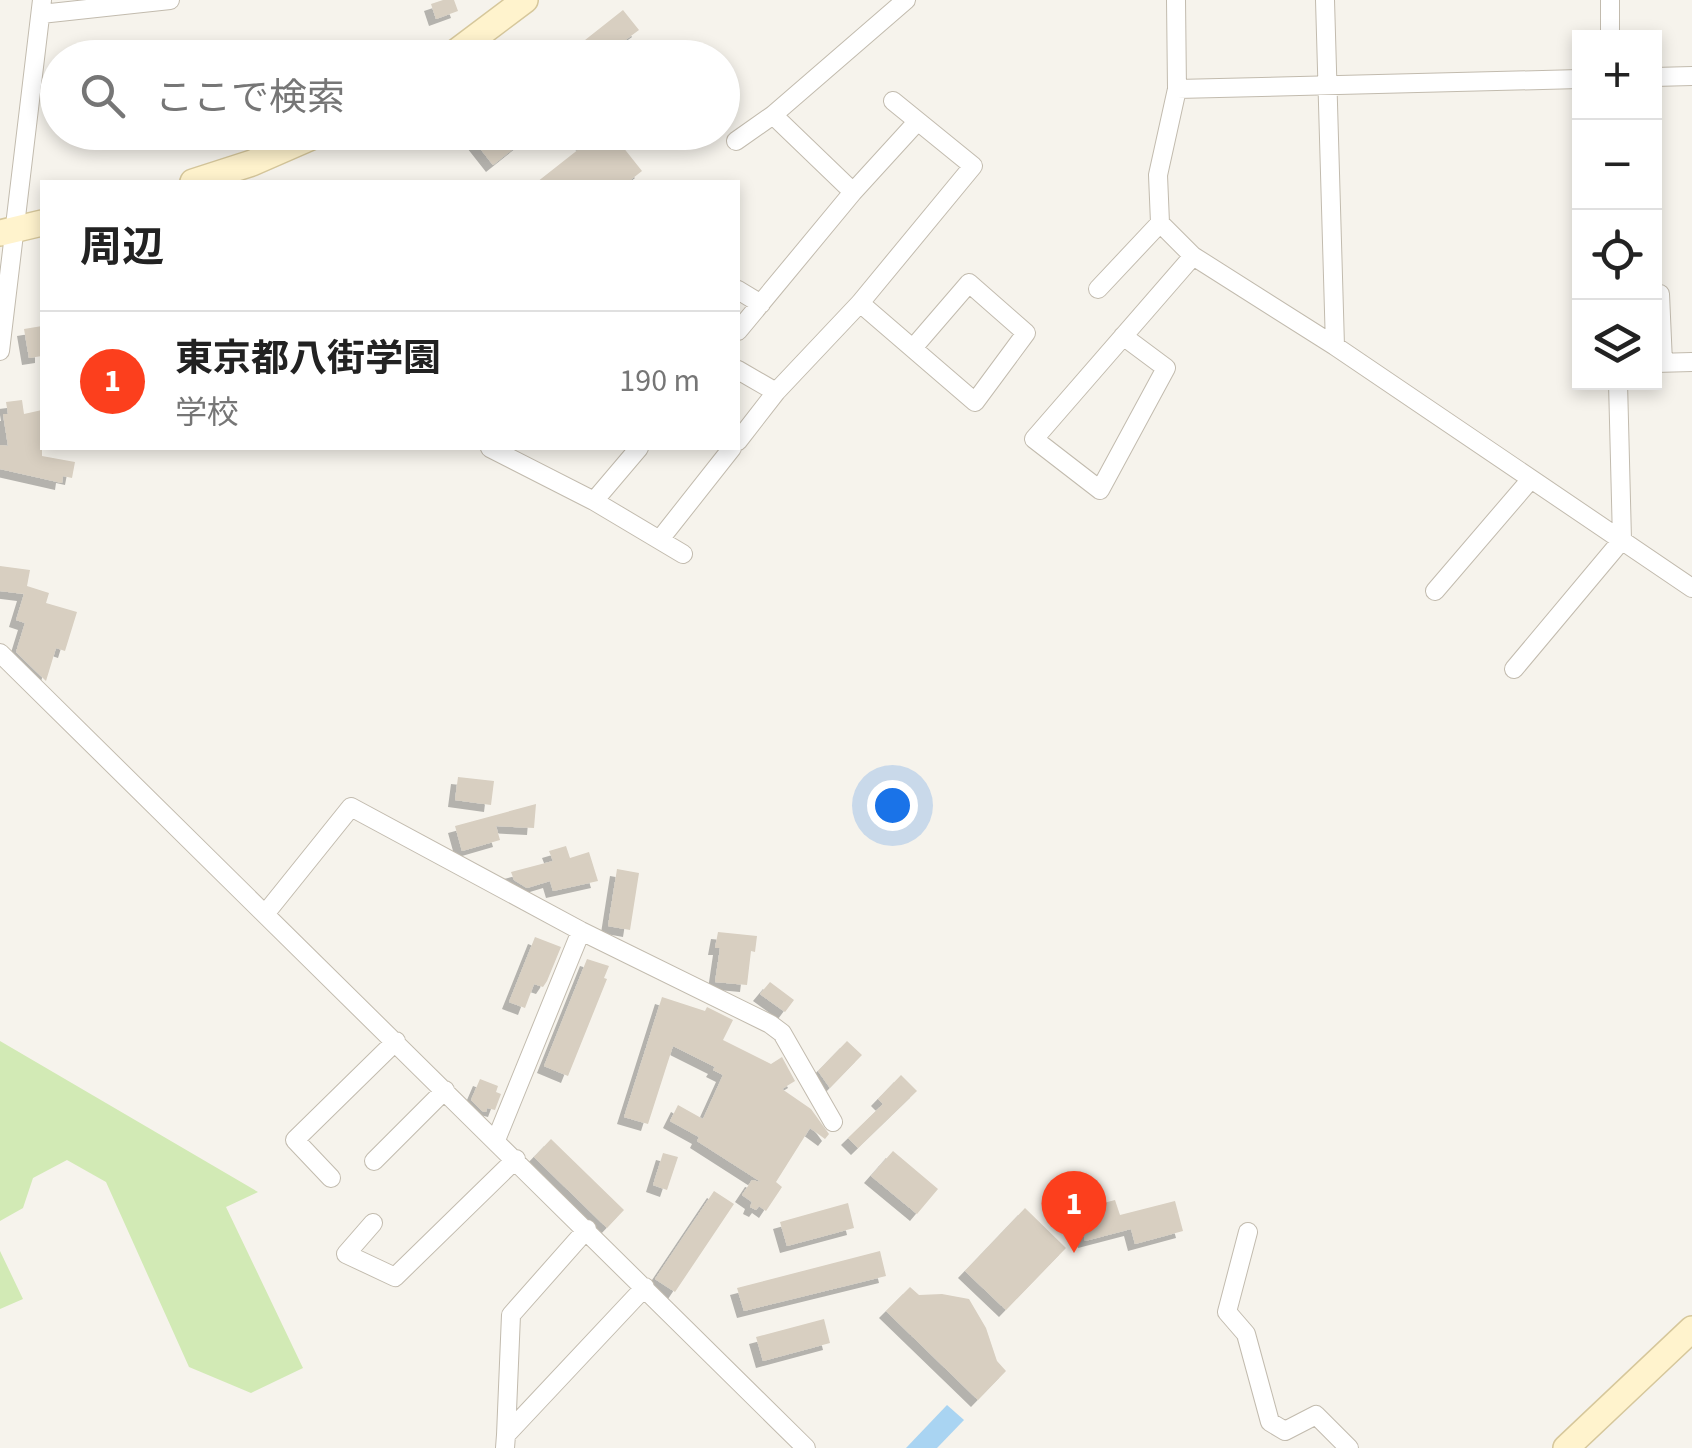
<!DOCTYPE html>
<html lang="ja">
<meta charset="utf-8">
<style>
body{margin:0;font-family:"Source Sans 3","Noto Sans JP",sans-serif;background:#f2f2f2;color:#222}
.controls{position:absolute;right:30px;top:30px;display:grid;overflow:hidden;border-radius:0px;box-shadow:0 5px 15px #0003}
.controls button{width:90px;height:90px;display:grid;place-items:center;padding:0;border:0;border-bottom:2px solid #e0e0e0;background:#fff;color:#222;font:50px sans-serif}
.you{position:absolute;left:892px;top:805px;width:35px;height:35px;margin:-25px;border:8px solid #fff;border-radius:50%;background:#1a73e8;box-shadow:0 0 0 15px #1a73e833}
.badge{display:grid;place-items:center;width:65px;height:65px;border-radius:50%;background:#fc3f1d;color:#fff;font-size:32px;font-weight:700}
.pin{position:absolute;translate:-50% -82px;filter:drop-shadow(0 2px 5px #0008)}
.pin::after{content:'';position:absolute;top:52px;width:35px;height:30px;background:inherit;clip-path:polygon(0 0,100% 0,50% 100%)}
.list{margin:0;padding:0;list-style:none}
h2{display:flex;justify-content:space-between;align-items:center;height:130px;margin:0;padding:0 40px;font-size:42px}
h2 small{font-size:32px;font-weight:400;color:#767676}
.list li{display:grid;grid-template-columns:65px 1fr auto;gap:30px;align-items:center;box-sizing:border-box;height:140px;padding:0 40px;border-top:2px solid #e0e0e0}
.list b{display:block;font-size:38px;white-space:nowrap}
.list p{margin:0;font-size:32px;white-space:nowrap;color:#767676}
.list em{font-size:32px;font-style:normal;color:#767676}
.icon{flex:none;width:55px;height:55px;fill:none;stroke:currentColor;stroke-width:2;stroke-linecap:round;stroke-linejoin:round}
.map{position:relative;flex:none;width:1692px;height:1448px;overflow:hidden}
.search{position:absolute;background:#fff;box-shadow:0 5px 15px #0003;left:40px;top:40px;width:700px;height:110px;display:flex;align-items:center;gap:25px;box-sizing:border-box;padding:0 35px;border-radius:55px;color:#767676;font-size:38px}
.panel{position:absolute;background:#fff;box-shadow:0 5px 15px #0003;left:40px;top:180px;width:700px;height:270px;border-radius:0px}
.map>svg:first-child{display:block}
.green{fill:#d2eab5}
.water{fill:#a9d4f2}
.building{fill:#d8cfc1;filter:url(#shadow)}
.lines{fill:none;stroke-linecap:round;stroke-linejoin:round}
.street-casing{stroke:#c2bbae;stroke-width:20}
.secondary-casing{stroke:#d6c79b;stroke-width:28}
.street{stroke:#fff;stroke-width:18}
.secondary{stroke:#fff3cd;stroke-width:25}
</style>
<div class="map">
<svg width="1692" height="1448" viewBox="0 0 1692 1448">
<defs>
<filter id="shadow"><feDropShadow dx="-7" dy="7" stdDeviation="0" flood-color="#0004"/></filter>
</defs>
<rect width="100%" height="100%" fill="#f6f3ec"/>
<path class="green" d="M0,1041L258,1192L226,1207L303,1368L251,1393L189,1367L106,1182L67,1160L33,1178L23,1208L0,1221Z
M0,1251L23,1299L0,1309Z"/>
<path class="water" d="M947,1405L964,1420L937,1448H906Z"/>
<path class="building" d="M443,0H454L458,11L436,19L431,4Z
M623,10L639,30L601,58H591L580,44Z
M467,132H534L493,165Z
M592,132H611L642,171L628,182H537L584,145L581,141Z
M42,326V356L29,358L24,329Z
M22,400L24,414L42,410V456L75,462L72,478L63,476L62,483L0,469V445L8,446L3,414H8L6,402Z
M0,566L30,570L27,586L49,593L46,603L77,612L65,651L56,648L46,681L16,652L25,623L16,620L24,594L0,591Z
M458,777L494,781L491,805L455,800Z
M536,804L534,828L496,826L500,840L462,851L455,826Z
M566,846L570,858L589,852L598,881L553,891L550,881L527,888L514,880L511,872L553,861L549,851Z
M617,869L639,873L630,930L608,926Z
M718,932L757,936L755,952L751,951L747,985L715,982L720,948H715Z
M535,937L561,947L547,981L543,987L534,984L525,1008L509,1002Z
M587,959L609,966L604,978L607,979L568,1076L544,1066Z
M770,982L794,1000L785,1012L760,994Z
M662,997L705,1011L707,1007L733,1020L723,1040L771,1064L782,1057L795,1081L782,1089L811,1109L829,1134L825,1139L810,1128L776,1182L782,1187L766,1211L759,1206L756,1210L750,1207L752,1202L742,1195L752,1180L761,1182L697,1141L699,1137L670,1121L678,1105L703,1119L723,1075L713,1070L715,1067L673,1046L648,1124L624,1117Z
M847,1041L862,1055L830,1088L818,1071Z
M901,1075L917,1091L858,1148L848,1138L883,1104L878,1099Z
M480,1079L498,1086L496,1092L501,1094L495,1110L487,1108L486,1112L482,1111L471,1100Z
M551,1139L624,1210L607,1228L534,1157Z
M893,1151L938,1189L917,1214L871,1176Z
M663,1153L678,1157L667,1190L653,1185Z
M714,1191L734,1204L675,1292L655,1279Z
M1115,1200L1120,1215L1175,1201L1183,1231L1135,1244L1131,1229L1085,1241L1077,1210Z
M848,1203L854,1228L787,1246L780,1222Z
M1025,1208L1066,1248L1006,1310L965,1271Z
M880,1251L886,1276L744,1311L737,1288Z
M910,1287L919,1295L942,1294L969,1299L986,1328L997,1361L1006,1371L978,1400L886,1311Z
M824,1319L830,1343L763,1361L756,1337Z"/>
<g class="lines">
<g class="street-casing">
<path id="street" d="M1176,0L1177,89L1158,175L1160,223L1193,256L1335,346L1692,588
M1325,0L1335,346
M1610,0V38
M41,14L170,0
M1654,77L1692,76
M1177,89L1580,79
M773,115L853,192
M736,141L773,115L906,0
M1098,289L1160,223
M738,290L761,304
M1654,294H1660L1663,363
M860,303L975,402L1026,333L969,283L913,348
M738,331L853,192L916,123
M1123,336L1166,368L1100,490L1034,439L1193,256
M0,351L42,0
M1655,363L1692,362
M738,370L776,392
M738,441L776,392L860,303L973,166L893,101
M490,448L594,501L683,554
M594,501L639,448
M661,538L732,448
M1435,591L1531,479
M0,653L806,1448
M1514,669L1622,540L1618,382
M265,914L351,807L581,931L770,1024L782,1033L833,1122
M496,1140L581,931
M374,1161L445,1090
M331,1178L295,1140L396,1041
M373,1223L346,1254L395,1277L516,1159
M1248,1232L1227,1312L1246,1334L1270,1422L1285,1431L1316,1415L1349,1448
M506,1435L511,1315L587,1229
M505,1448L506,1435L645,1287"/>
</g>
<g class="secondary-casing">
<path id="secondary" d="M448,58L525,0
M193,182L252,163L323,132
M0,233L42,223
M1566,1448L1692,1329"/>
</g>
<use href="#street" class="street"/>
<use href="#secondary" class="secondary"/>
</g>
</svg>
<div class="controls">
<button>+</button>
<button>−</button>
<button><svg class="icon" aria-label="locate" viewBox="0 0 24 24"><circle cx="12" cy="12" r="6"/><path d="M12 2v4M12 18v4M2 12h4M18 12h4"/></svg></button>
<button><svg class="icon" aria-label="layers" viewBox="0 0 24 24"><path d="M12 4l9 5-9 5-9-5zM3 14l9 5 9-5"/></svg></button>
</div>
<div class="you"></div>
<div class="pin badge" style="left:1074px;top:1253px">1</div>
<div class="search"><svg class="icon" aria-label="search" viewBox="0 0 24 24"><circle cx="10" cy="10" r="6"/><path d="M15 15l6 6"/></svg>ここで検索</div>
<section class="panel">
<h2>周辺<small></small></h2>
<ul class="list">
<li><span class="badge">1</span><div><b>東京都八街学園</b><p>学校</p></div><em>190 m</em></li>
</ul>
</section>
</div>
